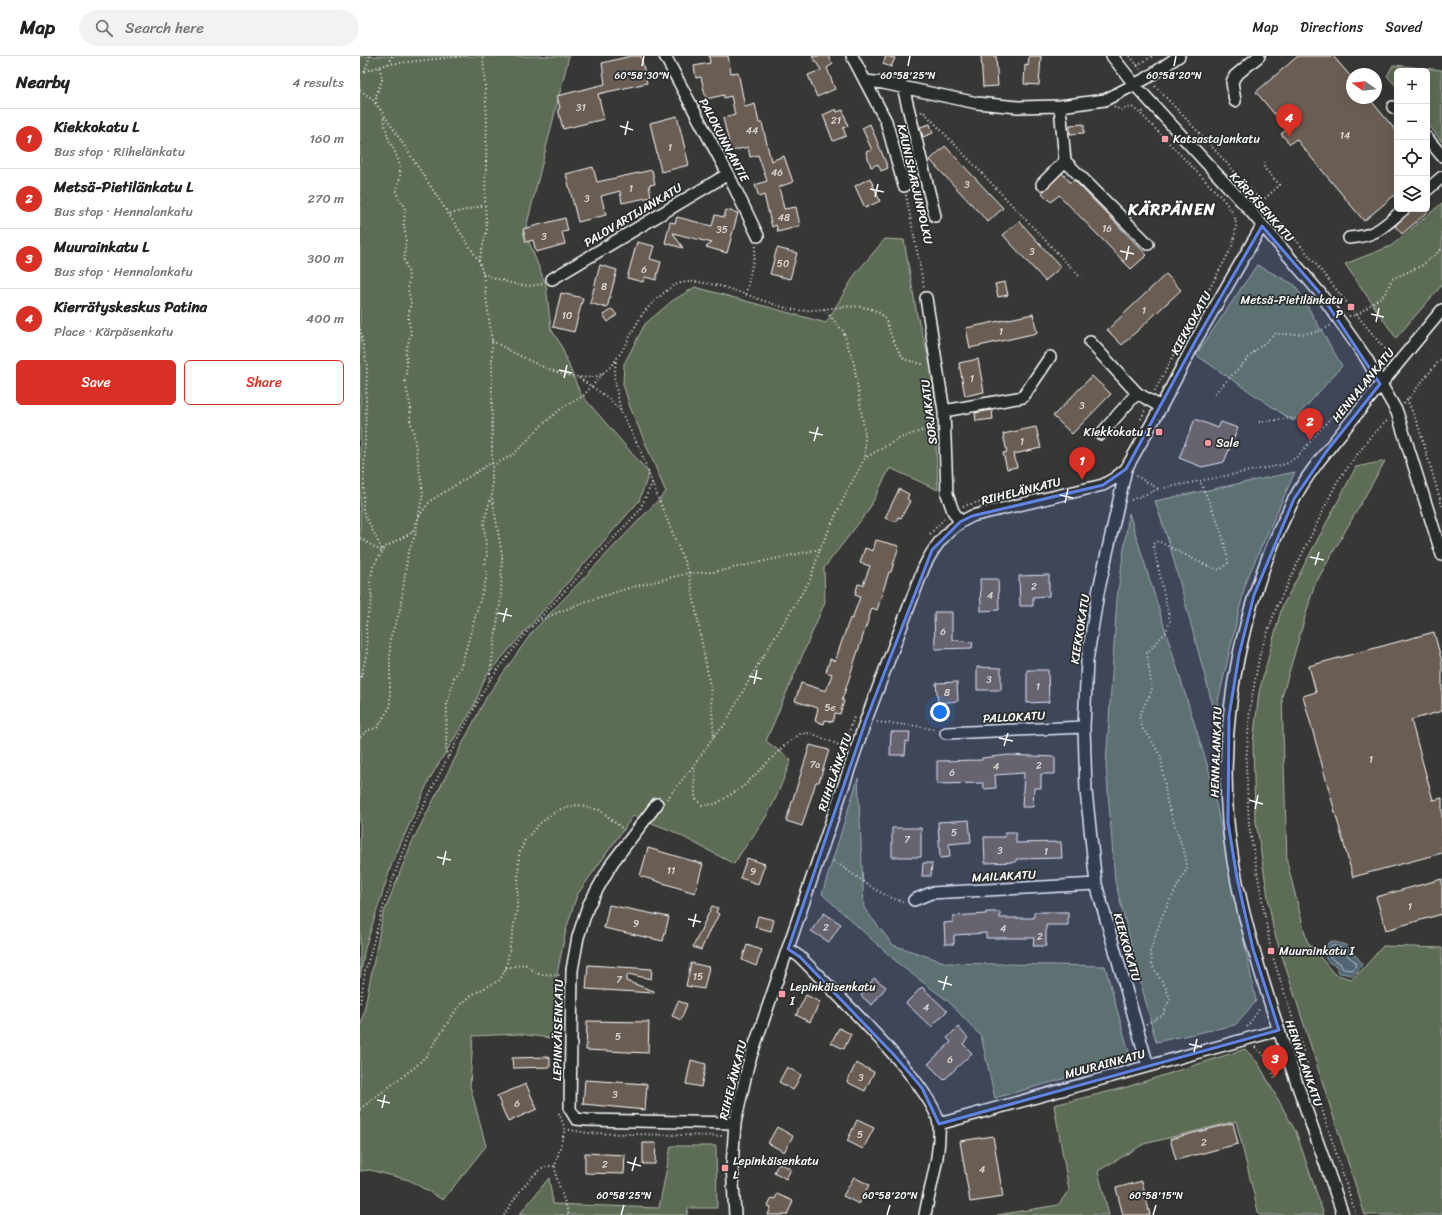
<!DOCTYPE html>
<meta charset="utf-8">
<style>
body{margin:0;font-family:Sriracha,sans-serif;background:#f2f2f2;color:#222}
.controls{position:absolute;right:12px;top:12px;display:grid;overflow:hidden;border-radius:6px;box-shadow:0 4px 16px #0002}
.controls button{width:36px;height:36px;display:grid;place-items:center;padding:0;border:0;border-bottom:1px solid #e0e0e0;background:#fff;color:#222;font:20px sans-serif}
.compass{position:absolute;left:986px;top:12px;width:36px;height:36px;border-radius:50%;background:#fff;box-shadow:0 4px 16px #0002;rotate:284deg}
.you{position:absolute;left:580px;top:656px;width:14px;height:14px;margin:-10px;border:3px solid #fff;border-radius:50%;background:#1a73e8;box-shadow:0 0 0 6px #1a73e833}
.badge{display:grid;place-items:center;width:26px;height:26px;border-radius:50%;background:#d93025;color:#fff;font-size:13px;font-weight:700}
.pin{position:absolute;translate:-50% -33px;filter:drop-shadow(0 1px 2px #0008)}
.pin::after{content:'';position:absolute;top:21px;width:14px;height:12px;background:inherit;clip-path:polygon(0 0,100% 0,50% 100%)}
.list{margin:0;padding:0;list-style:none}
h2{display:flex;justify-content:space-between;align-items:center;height:52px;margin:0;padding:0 16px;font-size:17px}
h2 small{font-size:13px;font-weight:400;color:#767676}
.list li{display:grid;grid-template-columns:26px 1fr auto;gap:12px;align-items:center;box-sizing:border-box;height:60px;padding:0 16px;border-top:1px solid #e0e0e0}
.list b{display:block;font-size:15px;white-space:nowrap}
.list p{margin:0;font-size:13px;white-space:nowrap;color:#767676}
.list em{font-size:13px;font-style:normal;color:#767676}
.actions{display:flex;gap:8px;padding:12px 16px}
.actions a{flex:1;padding:9px 0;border:1px solid #d93025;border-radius:6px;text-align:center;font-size:14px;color:#d93025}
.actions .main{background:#d93025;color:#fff}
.icon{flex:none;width:22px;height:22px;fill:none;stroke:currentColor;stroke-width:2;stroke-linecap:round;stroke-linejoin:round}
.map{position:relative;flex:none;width:1082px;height:1159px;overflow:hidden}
header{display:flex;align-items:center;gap:24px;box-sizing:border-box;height:56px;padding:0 20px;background:#fff;border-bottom:1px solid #e0e0e0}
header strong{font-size:19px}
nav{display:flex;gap:22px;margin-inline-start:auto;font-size:14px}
.search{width:280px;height:36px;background:#f2f2f2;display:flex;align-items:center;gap:10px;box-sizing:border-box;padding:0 14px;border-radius:22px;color:#767676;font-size:15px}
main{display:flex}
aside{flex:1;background:#fff}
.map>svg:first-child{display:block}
.green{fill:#5d6c54;stroke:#aeb6aa}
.water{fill:#516675;stroke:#97a3ac}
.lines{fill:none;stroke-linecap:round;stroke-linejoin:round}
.shore{stroke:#b9c2c8;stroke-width:1}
.building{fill:#6b5d52;stroke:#fff}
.minor-casing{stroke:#fff;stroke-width:14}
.path{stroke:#fff;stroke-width:2;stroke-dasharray:1 3;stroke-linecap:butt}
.minor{stroke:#2a2d2e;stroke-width:11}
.marked{fill:#6183e4;fill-opacity:0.2;stroke:#6183e4;stroke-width:3;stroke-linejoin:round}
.ticks{fill:none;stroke:#fff;stroke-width:1.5}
.poi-dot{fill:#ff9aa2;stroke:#2a2d2e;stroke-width:1.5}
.labels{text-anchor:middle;stroke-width:3.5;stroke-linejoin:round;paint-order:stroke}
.number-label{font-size:10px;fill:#dad6d4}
.poi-label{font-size:12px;fill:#fff;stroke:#2a2d2e;text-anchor:start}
.street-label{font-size:12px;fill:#fff;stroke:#2a2d2e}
.district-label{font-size:16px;font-weight:bold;letter-spacing:1px;fill:#fff;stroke:#2a2d2e}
.ticks-label{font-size:10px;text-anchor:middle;fill:#fff;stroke:#2a2d2e;stroke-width:3.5;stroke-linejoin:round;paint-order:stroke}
</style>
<header>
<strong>Map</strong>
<div class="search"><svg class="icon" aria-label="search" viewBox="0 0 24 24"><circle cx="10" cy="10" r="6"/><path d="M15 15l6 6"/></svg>Search here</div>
<nav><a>Map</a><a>Directions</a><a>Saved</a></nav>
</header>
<main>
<aside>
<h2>Nearby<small>4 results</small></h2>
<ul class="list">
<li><span class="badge">1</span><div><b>Kiekkokatu L</b><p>Bus stop · Riihelänkatu</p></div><em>160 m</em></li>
<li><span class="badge">2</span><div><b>Metsä-Pietilänkatu L</b><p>Bus stop · Hennalankatu</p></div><em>270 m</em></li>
<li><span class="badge">3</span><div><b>Muurainkatu L</b><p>Bus stop · Hennalankatu</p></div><em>300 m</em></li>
<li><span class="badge">4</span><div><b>Kierrätyskeskus Patina</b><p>Place · Kärpäsenkatu</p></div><em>400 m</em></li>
</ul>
<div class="actions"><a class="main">Save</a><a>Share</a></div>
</aside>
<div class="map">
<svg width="1082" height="1159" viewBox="0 0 1082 1159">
<rect width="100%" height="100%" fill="#373735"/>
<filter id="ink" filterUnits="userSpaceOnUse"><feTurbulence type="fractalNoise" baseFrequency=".025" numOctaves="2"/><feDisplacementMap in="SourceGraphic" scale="8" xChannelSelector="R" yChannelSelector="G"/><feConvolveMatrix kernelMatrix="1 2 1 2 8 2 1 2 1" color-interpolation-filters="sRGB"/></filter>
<g filter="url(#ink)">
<path class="green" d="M0,0H209L165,176L186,229L191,273L200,287L220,337L289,417L279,445L126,620L113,652L70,722L32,807L5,892L0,922Z
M1033,9L1082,14V86L1067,67V15H1037V31L1027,20Z
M1082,147V229L1036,282L985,208L1031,190Z
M525,183L544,184L557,259L573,317L578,434L530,412L508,455L464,512L465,546L406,685L431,704C423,724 416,745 404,764C395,779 383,792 374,808L310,774L273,760L217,839L206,874L196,923L198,983L159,978L113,980L110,1030L126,1090L83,1144L49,1124L10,1114L0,1115V975L23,859L52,786L127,640L173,575L306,436L270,351L263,328L264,308L285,268L312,245L335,231L466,267L496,217Z
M897,209L935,229L982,310L933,365L836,299Z
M1025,405L954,530L922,641L927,806L947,885L974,918L991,923L1001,915L1023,890L1082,892V1159H1005L913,872L895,760L893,687L899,636L922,551L996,411Z
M935,416L886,525L855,658L810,490L795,445Z
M769,457L850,718L896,945L875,969L796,986L755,825L746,709L757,543Z
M498,722L504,852L533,889L587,907L745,910L771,1004L635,1042L621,980L588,945L540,909L462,838Z
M885,993L898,1007L936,1076L964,1159H899L876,1065L784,1088L738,1115L749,1159H637L698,1149L709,1134L694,1049L767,1031Z
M311,1090H356L357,1152H328L327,1159H159L189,1122L193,1148L299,1152Z"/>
<path class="water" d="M972,885L986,889C990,896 999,901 1002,908L998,915L992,919L980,917L977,915V910C965,907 961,898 968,887Z"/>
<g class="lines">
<path class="shore" d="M972,889L982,892L989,901L996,906L995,912L992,914L983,913L980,907C973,904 968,902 968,894Z"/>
</g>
<path class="building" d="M271,0H281L287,27L238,38L244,63L203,73L198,53L200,52L197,40L245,28L242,7Z
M349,0H368L371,17L378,16L385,51L395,48L399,67H402L411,105L424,100L433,126L419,131L424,153L436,151L440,170L418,176L416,169L412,171L404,139L399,141L395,129L407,125L398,99L390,101L388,91L371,95L363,62L375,59L371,40L364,42V39L346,43L341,21L336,22L334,10L350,7Z
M452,0H468L473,8L467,12L475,33L457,41L448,19L461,14Z
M526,0L535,2L531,11L523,8Z
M621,0H636L638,30L623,31Z
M669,0H681L679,29L664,28L665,9L668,10Z
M938,0H973L992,22V42H1009L1037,76V137L1004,165L936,83L930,88L921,78L927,73L896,36Z
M476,53L477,56L483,54L488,70L483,72L486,80L473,85L463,59Z
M317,60L329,109L301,116L290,67Z
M510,68L528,112L521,115L518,108L511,111L506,96L512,94L502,72Z
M570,68L573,77L563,81L560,71Z
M724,68V77L710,78V69Z
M585,90L643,152L628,166L570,104Z
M233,111L237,126L292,114L295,128L289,129L291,141L262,147L260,135L241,140L246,159L218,166L206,118Z
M702,117L711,127L714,124L787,199L771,213L699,139L691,146L682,137Z
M510,122L520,145L505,152L495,130Z
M1052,153H1071L1042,178L1035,170Z
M366,154L378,157L367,197L346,191L352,187L313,177L323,192L305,187L310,166L315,167L317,161L352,170L355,159L364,161Z
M205,162L208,175L202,176L205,188L176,196L173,184L166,186L163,173Z
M659,165L701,211L685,225L643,179Z
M277,186L294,190L290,203L301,206L296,224L285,221L283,226L267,222Z
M417,192L437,197L430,223L410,218Z
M240,209L257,214L247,252L230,247Z
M806,218L821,234L762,289L747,274Z
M645,226L648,239L638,241L635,228Z
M201,237L223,242L214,276L193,271Z
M252,253L257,259L248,266L243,259Z
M673,258L677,277L610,292L606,272Z
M618,303L624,336L605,340L599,307Z
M732,320L751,338L712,378L693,360Z
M632,354L633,363L616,365L615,357Z
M835,363L858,372L861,366L878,372L864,406L842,411L819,402Z
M676,371L681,392L654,398L657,411L647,413L643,397L647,396L643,378Z
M539,433L549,438L547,443L550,445L541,462L538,461L536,466L525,462Z
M516,484L539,490L531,516H529L517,554L512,552L482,644L484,645L480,658L475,657L473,666L465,664L464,668L455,665L458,652L435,645L441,627L466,635L472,618L466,616L470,603L475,605L490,562L492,563L500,541L495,539L498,528L503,529L510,510L500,507L505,492L513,495Z
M689,519V540L673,541V550H660L659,520Z
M620,523H638L639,554L621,555Z
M574,556H592V584L613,586L612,592L575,593Z
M1074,576L1082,606V655L1051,664L1073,744L1082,742V797L993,821L943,640L956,636L949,610Z
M617,611L641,612V634H617Z
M667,614H688L689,646L667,647Z
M597,626L598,645L578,647L576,627Z
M531,676H550L549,686L546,685L545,699H530Z
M450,689L469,694L459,726H456L442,770L426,765Z
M649,699L695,701V718H681V732H674L673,751H662L664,717L635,719L636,732L624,733L623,727L577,728V705L622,704V702Z
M609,764L611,786L589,788L590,801L580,802L578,766Z
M532,772H561V801H532Z
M645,776H656V787L701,786L702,802L656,803V806L625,807L624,781H645Z
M288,792L343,808L335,837L280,820Z
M387,802L405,808L398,828L380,822Z
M563,807H572L571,820H562Z
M1082,823V858L1026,874L1016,841Z
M249,849L309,861L303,885L244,872Z
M352,850L358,852L356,856L359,858L352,872L351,871L341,894L333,891Z
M626,856H640V862H674V856H708V869H686V890H673L674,882H626V877L594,879V888H585L584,867L593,866V860L626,858Z
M464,857L481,868L469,886L451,875Z
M398,860L414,864L411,875L395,871Z
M387,889L402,894L396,910L382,904Z
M331,907L349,911L344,933L326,930Z
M228,909L292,913L291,923L268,918L266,925L294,935V937L226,933Z
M514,922L526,931L512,949L501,940Z
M562,931L587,955L571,971L546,947Z
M446,939L460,946L450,966L436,959Z
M318,945L327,948L321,964L312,960Z
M227,965L289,966L288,997L226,994Z
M598,971L608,982L603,988L612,997L584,1024L568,1008L591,986L587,982Z
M479,972L491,978L484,993L471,987Z
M190,1001V1011L153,1012L152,1002Z
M331,1004L346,1008L341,1031L326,1028Z
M496,1007L514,1016L505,1035L487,1026Z
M427,1011L441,1019L433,1034L419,1026Z
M225,1024L287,1028L285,1054L223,1048Z
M166,1028L177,1053L148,1066L137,1040Z
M497,1064L514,1072L503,1093L487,1085Z
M873,1067L878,1088L816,1104L810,1083Z
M417,1071L433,1080L424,1096L408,1087Z
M633,1080L643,1141L610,1146L600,1085Z
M283,1087H296L295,1108H283Z
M225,1097L265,1099L264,1118L225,1117Z
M419,1107L431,1113L426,1123L414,1116Z
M494,1121L509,1129L499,1148L483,1140Z
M782,1125L790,1159H763L756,1132Z
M417,1138L433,1145L427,1159H408L411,1151L408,1150L412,1142L415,1143Z"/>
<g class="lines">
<g class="minor-casing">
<path id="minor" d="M305,0L368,118L398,180
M492,0L526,65L544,130
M752,0L774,28L886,150L960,237L1006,302L1037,356L1082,499
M506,25L523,27L617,47L658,51L700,50L745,44L787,22L819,0
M543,31L575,160
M875,45L872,26L875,20L899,0
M700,50L705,105L788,188
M1033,51L1037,53
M1067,82L1082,100
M682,128L705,105
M1067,134L1082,121
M989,182C1017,180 1024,170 1044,153
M192,223L368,118
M566,242L584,355L587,438L593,455L600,466
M730,286L777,337L801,351
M584,355L663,341L690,301
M741,378L777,337
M586,677L724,671
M297,748L252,807L228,850L218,881L212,914L210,1053L216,1063L226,1064L375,1067
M554,844L571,837L736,828
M428,893L440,901C469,931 576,1032 579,1069C581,1098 570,1130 565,1159
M788,1010L736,828L726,735L724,671L727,605L738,537L766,413L801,351L837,282L902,170
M579,1068L919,974
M375,1159L372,1110L375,1067L388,1009L506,664L564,511C575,488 589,471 612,460L743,429L755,422L766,413
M983,1159C958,1084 929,1010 906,934C889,880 873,823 868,766C859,656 883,543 933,445C948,416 971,390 991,365C1021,328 1051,291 1082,254"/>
</g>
<path class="path" d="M770,0L780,13
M28,8L32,0
M777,9L793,0
M5,15L28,8L105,0
M0,16L5,15L10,0
M795,30L845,83L937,185L1027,296
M0,34L11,42L23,57L119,205L123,218L132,285V440L142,499L141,541L129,625L84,709L48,781L24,848L5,916L0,948
M16,47V40L22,24L20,11
M754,50L760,54L772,51L781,58
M783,55L781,58L863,143C879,165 878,165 872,191L794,336
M561,56L563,55L721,222
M546,139L564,231
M902,145L920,129L904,112L905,106
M90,158L125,149
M119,205L127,174L125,149L127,63L123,0
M123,218C140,223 165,235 182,227
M386,238L396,190
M464,253L483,275L494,308L505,379V402
M989,260L997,259L1025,238L1032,223L1061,210L1082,193
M0,273L7,310L3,455L23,496
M132,285C159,299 201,325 233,321C256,318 271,274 284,256C289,250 306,234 313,230C342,214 404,249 435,254C459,257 494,244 516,255C527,260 528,272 532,282C536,290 540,297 544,303L565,309
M219,322L247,341L261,355
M855,337L897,293L915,278C932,278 957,280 971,269
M1047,343L1059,372L1082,450
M1044,348L1082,301
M781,363L785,354
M899,366L933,362L959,375
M776,420L799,433
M292,427L329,517L350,630L354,680L334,709L335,742L342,749L356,748L384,730L424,690L440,678L450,677L484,691
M771,444L799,433L926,408L939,399L978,353
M603,450L680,431
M570,478L584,463
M0,482L22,496
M177,565L224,546L269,532L329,517L355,516L460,493
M130,624L166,577L279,455L292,427L280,393L261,356L254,321L256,305
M0,625L7,596L6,568L12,543L10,527L13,511L25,491L51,477L55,472V466L70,445L131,407L136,408L154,398L182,369L203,351L223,340L243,318
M517,666L557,670L576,674
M354,680L364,670L393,617L450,524L460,493L488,433L505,402L540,382L564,374L574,369
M0,681L8,674L17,672L30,651V582L40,555L48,497L55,480L63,437L53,374L50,364L51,352L45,326L47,309L46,295L51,277L48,262L51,246L48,234L49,217L44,204L46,184L44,169L45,150C29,134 42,131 40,113C39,102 33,93 29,84C26,76 25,67 23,59
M88,701L86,695L87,648L94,622L101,610L127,520L125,505L127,501L124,466L131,441
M478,708L494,661
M307,743L334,709
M470,803C492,815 520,842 543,845
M146,912L165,908L178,918L201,919
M786,968L803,959L810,943L806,932L793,911L790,896L802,860L827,812L826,802L807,746L801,701L789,680L783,674L779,660L792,634L787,597L806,576L810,565L793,488L798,485L845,509L860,514L868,507C865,478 851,451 840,425
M887,971L900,952
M895,991L906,1001L915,1022
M0,1053L55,1011L66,1000L98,951L113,938L140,924L146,912L157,853L159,798L165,784L179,768L198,754L217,749L240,754L264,774
M199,1057L205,1073L195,1110L196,1120L209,1159
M205,1073L227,1077L362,1080
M144,1159C153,1145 168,1121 183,1112C186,1110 191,1110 195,1110
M996,1159L911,895L889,769L886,708L890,652L900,597L917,550L977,426L1011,380L1028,364"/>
<use href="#minor" class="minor"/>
</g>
</g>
<path class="marked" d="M902,170L960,237L1020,328L966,396L934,443L894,539L879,599L869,660L868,766L877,822L893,893L919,974L579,1068L562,1032L535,1000L440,901L428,893L506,664L572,494L600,466L612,460L743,429L766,413L837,282Z"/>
<path class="ticks" d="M282,10L284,0M548,10L550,0M814,10L816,0M260,70L273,74M265,79L268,65M510,133L524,136M515,141L518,128M760,195L774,198M766,204L769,190M1011,258L1024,261M1016,266L1019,252M199,314L212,317M204,322L207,309M449,376L463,379M454,385L458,371M700,439L713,442M705,447L708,433M950,501L964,504M955,509L959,496M138,557L152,560M143,566L147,552M389,620L402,623M394,628L397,614M639,682L653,685M644,690L648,677M889,744L903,748M895,753L898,739M77,801L91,804M83,809L86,795M328,863L341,866M333,871L336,858M578,925L592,929M583,934L587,920M829,988L842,991M834,996L837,983M17,1044L30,1047M22,1052L25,1039M267,1106L281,1110M272,1115L276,1101M261,1159L264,1149M527,1159L530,1149M793,1159L796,1149"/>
<g class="poi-dot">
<rect x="801" y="79" width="8" height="8" rx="2"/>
<rect x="987" y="247" width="8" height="8" rx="2"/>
<rect x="795" y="372" width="8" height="8" rx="2"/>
<circle cx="848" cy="387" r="4"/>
<rect x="907" y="891" width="8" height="8" rx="2"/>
<rect x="418" y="934" width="8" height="8" rx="2"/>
<rect x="361" y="1108" width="8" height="8" rx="2"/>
</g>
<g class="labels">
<g class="number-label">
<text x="221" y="55">31</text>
<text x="476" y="68">21</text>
<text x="392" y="78">44</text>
<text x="985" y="83">14</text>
<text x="310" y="95">1</text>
<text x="417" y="120">46</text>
<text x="607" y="132">3</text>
<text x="271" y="136">1</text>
<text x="227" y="146">3</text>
<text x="424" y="165">48</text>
<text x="747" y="176">16</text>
<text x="362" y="177">35</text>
<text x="184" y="184">3</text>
<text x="672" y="199">3</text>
<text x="423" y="211">50</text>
<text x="284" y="217">6</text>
<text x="244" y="234">8</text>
<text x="784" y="258">1</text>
<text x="207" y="263">10</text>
<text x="641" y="279">1</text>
<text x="612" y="326">1</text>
<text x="722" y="353">3</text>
<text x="662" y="389">1</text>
<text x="674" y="534">2</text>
<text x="630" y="543">4</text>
<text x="583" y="579">6</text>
<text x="629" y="627">3</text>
<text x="678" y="634">1</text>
<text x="587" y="640">8</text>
<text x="470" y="655">5e</text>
<text x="1011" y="707">1</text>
<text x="455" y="712">7a</text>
<text x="679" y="713">2</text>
<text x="636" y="714">4</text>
<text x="592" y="720">6</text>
<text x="594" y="780">5</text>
<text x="547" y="787">7</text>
<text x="640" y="798">3</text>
<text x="686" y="799">1</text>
<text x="311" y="818">11</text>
<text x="393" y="819">9</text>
<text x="1050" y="854">1</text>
<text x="276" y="871">9</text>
<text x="466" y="875">2</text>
<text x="643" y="876">4</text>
<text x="680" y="884">2</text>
<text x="338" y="924">15</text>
<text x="259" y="927">7</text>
<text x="566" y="955">4</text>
<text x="258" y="984">5</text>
<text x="590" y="1007">6</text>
<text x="501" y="1025">3</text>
<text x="255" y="1042">3</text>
<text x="157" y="1051">6</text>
<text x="500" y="1082">5</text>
<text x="844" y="1090">2</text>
<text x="245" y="1112">2</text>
<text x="622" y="1117">4</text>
</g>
<g class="poi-label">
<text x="813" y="87">Katsastajankatu</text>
<text x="983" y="248" text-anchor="end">Metsä-Pietilänkatu<tspan x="983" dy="14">P</tspan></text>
<text x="791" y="380" text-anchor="end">Kiekkokatu I</text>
<text x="856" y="391">Sale</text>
<text x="919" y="899">Muurainkatu I</text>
<text x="430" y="935">Lepinkäisenkatu<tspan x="430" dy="14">I</tspan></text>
<text x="373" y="1109">Lepinkäisenkatu<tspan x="373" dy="14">L</tspan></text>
</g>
<g class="street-label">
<text transform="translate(364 84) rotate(62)" y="4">PALOKUNNANTIE</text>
<text transform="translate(555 128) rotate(77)" y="4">KAUNISHARJUNPOLKU</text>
<text transform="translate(902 151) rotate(48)" y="4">KÄRPÄSENKATU</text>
<text transform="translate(273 159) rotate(-31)" y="4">PALOVARTIJANKATU</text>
<text transform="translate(831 267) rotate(-61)" y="4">KIEKKOKATU</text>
<text transform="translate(1003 329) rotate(-51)" y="4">HENNALANKATU</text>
<text transform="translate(569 356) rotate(-97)" y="4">SORJAKATU</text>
<text transform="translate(661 435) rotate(-14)" y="4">RIIHELÄNKATU</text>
<text transform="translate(720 573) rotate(-81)" y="4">KIEKKOKATU</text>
<text transform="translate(654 661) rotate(-3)" y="4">PALLOKATU</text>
<text transform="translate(856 696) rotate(-88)" y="4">HENNALANKATU</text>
<text transform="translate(475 716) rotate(-71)" y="4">RIIHELÄNKATU</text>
<text transform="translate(644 820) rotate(-3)" y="4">MAILAKATU</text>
<text transform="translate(767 891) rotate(74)" y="4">KIEKKOKATU</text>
<text transform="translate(198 974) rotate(-89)" y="4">LEPINKÄISENKATU</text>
<text transform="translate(944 1007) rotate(71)" y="4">HENNALANKATU</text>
<text transform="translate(745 1008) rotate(-15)" y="4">MUURAINKATU</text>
<text transform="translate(373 1024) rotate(-76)" y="4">RIIHELÄNKATU</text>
</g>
<g class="district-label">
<text x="812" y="159">KÄRPÄNEN</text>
</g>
</g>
<g class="ticks-label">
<text x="282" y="23">60°58'30"N</text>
<text x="548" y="23">60°58'25"N</text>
<text x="814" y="23">60°58'20"N</text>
<text x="264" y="1143">60°58'25"N</text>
<text x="530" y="1143">60°58'20"N</text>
<text x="796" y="1143">60°58'15"N</text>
</g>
</svg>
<div class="controls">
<button>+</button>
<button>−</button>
<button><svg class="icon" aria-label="locate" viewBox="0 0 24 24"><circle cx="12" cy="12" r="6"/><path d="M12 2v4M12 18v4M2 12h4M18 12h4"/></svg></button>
<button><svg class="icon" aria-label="layers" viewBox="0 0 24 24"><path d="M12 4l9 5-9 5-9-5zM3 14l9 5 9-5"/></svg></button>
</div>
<svg class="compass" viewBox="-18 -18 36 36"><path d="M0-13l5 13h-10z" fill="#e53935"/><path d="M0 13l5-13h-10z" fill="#767676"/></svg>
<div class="you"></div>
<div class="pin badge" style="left:722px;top:424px">1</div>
<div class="pin badge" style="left:950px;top:385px">2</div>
<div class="pin badge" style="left:915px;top:1022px">3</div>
<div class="pin badge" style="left:929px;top:81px">4</div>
</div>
</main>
